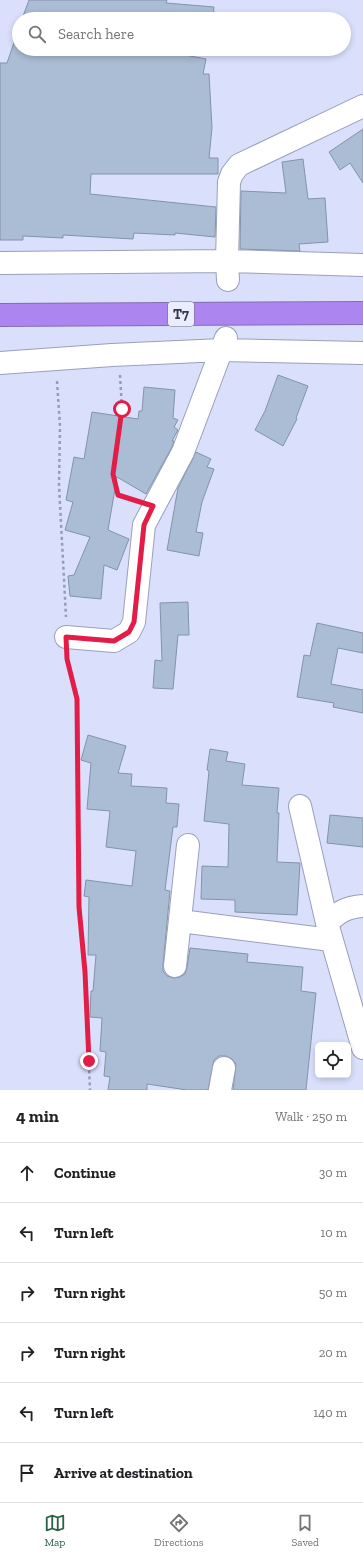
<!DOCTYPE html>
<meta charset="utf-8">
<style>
body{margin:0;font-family:"Zilla Slab",serif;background:#f6f6f6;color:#202124}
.controls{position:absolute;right:12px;bottom:12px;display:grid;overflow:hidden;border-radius:6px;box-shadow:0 2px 6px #0003}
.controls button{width:36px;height:36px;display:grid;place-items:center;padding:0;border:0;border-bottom:1px solid #e0e0e0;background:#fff;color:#202124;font:20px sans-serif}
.stop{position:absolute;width:12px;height:12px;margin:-9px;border:3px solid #e11d48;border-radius:50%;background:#fff}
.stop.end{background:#e11d48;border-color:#fff;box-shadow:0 1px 4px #0008}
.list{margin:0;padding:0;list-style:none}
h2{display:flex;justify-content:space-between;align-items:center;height:52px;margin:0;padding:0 16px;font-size:17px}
h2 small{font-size:13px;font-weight:400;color:#757577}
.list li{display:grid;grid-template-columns:26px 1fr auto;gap:12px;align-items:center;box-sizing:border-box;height:60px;padding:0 16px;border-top:1px solid #e0e0e0}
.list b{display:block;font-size:15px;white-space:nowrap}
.list em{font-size:13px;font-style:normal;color:#757577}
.icon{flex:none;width:22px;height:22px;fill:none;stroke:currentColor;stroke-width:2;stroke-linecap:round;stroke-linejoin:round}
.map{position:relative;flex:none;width:363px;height:1090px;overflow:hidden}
.search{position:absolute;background:#fff;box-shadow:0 2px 6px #0003;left:12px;right:12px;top:12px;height:44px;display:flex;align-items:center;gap:10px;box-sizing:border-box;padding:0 14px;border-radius:22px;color:#757577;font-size:15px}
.sheet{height:412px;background:#fff}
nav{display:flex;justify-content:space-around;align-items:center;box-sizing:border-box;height:56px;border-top:1px solid #e0e0e0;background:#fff;font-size:11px;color:#757577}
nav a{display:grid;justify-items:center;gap:2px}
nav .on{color:#2b624a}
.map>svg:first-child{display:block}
.building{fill:#aabdd4;stroke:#8194aa}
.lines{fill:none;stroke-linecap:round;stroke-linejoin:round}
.street-casing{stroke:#9a9fba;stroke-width:24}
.highway-casing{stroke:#846bb5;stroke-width:24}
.path{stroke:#989db2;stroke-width:2.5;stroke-dasharray:3 3;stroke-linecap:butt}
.street{stroke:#fff;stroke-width:22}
.highway{stroke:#ad85f1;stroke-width:22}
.route{stroke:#e11d48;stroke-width:5}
.labels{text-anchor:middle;stroke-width:3;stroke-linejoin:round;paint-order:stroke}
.shield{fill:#eaedfe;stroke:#6d707c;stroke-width:1}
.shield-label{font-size:14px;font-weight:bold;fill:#373a45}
</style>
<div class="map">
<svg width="363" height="1090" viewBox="0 0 363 1090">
<rect width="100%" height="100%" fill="#dae0fc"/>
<path class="building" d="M29,0H167L166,3L214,7L213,19H22Z
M19,28V49H169V52L206,59L203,74H209L212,128L209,158H218V174H91L90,194L216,207L215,237L175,233V235L134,233L133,239L63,235V238L23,236V240H0V63H7Z
M363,129V183L350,163L340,170L329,152Z
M303,159L308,199L325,198L328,242L299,244L300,251L240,249L241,191L286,193L282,162Z
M278,375L308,386L296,418L297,419L283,446L255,430L265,411Z
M144,387L175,390L173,418L178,420L174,427L178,430L172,441H174L172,447L146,494L117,477L108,530L129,539L117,570L104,565L101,599L70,596L68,576L74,575L90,537L65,530L73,502L66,500L74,457L84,459L92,412L138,419L139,411H142Z
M196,452L211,459L207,467L214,469L202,502L196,532L203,533L199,556L167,550L178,488Z
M188,602L189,635H178L173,689L153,688L155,660L162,661L160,603Z
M317,623L363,633V653L338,648L331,684L363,690V713L333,707L334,703L297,697L304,655L310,656Z
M88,735L126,746L118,773L132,774L131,786L167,788L166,803L179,804L177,827H173L165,890L170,891L163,965V971L167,976L174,978L180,977L185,974L187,967L190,948L248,954L247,962L303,967L301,991L316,993L306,1090H233L236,1064L232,1059L226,1056H219L214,1060L208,1090H187L147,1084V1090H108L110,1077L104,1076L106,1052L100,1051L102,1018L90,1017L91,991H93L96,955H88L89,897L84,896L86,880L132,886L136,851L106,847L110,811L87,809L91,763L81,760Z
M210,749L228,752L226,761L245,764L242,785L279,788L277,813H279L277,862L300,863L297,915L235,912V900L201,899L202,866L228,867L229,824L204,821L209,771L207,770Z
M330,815L363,818V847L327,843Z"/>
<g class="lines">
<g class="street-casing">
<path id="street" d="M363,106L239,165L232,174L229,182L227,261L363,265
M0,263L227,261L228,280
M0,363L112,355L222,350L363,353
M66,637L114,641L129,632L134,622L144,525L183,452L226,338
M300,806L327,923L363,1048
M180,921L331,940
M327,923C339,912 346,907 363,906
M175,966L188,845
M220,1090L224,1068"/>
</g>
<g class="highway-casing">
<path id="highway" d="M0,315L363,313"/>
</g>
<path class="path" d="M120,375L122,409L113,474L118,495L133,500
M57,381L60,426L59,485L66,617
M67,658L77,699L79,907L85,972L90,1090"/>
<use href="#street" class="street"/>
<use href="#highway" class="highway"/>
</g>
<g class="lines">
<path class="route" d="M89,1061L85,972L79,907L77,699L67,659L66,637L114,641L129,632L134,622L144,525L153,506L118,495L113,474L122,409"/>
</g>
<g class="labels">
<rect class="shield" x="168" y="302" width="26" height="24" rx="3"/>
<g class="shield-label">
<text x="181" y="319">T7</text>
</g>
</g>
</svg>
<div class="controls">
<button><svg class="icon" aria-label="locate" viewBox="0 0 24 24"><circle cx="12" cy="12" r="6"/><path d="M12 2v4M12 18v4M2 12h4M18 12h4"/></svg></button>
</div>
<div class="stop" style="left:122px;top:409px"></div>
<div class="stop end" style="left:89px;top:1061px"></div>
<div class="search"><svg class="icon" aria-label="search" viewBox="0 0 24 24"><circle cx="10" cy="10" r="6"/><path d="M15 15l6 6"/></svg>Search here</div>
</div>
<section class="sheet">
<h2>4 min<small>Walk · 250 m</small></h2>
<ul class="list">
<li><svg class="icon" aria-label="ahead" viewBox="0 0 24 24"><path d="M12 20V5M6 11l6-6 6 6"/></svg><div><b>Continue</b></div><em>30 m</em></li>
<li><svg class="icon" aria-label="left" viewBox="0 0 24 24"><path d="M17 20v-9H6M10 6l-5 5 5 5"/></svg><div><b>Turn left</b></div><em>10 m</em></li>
<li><svg class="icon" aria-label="right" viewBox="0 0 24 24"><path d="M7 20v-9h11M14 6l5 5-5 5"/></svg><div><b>Turn right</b></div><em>50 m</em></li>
<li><svg class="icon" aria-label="right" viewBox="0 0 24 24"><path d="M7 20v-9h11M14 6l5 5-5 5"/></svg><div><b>Turn right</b></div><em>20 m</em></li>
<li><svg class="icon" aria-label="left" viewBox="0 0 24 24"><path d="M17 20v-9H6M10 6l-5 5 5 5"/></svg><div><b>Turn left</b></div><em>140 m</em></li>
<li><svg class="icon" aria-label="arrive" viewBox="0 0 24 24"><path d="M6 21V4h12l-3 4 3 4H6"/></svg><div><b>Arrive at destination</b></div></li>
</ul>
</section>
<nav>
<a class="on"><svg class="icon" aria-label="map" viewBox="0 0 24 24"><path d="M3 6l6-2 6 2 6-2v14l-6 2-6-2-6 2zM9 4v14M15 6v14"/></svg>Map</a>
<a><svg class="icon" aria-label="directions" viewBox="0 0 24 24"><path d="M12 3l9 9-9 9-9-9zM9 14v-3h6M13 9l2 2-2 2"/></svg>Directions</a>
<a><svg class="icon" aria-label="saved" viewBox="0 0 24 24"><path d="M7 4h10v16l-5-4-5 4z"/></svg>Saved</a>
</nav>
